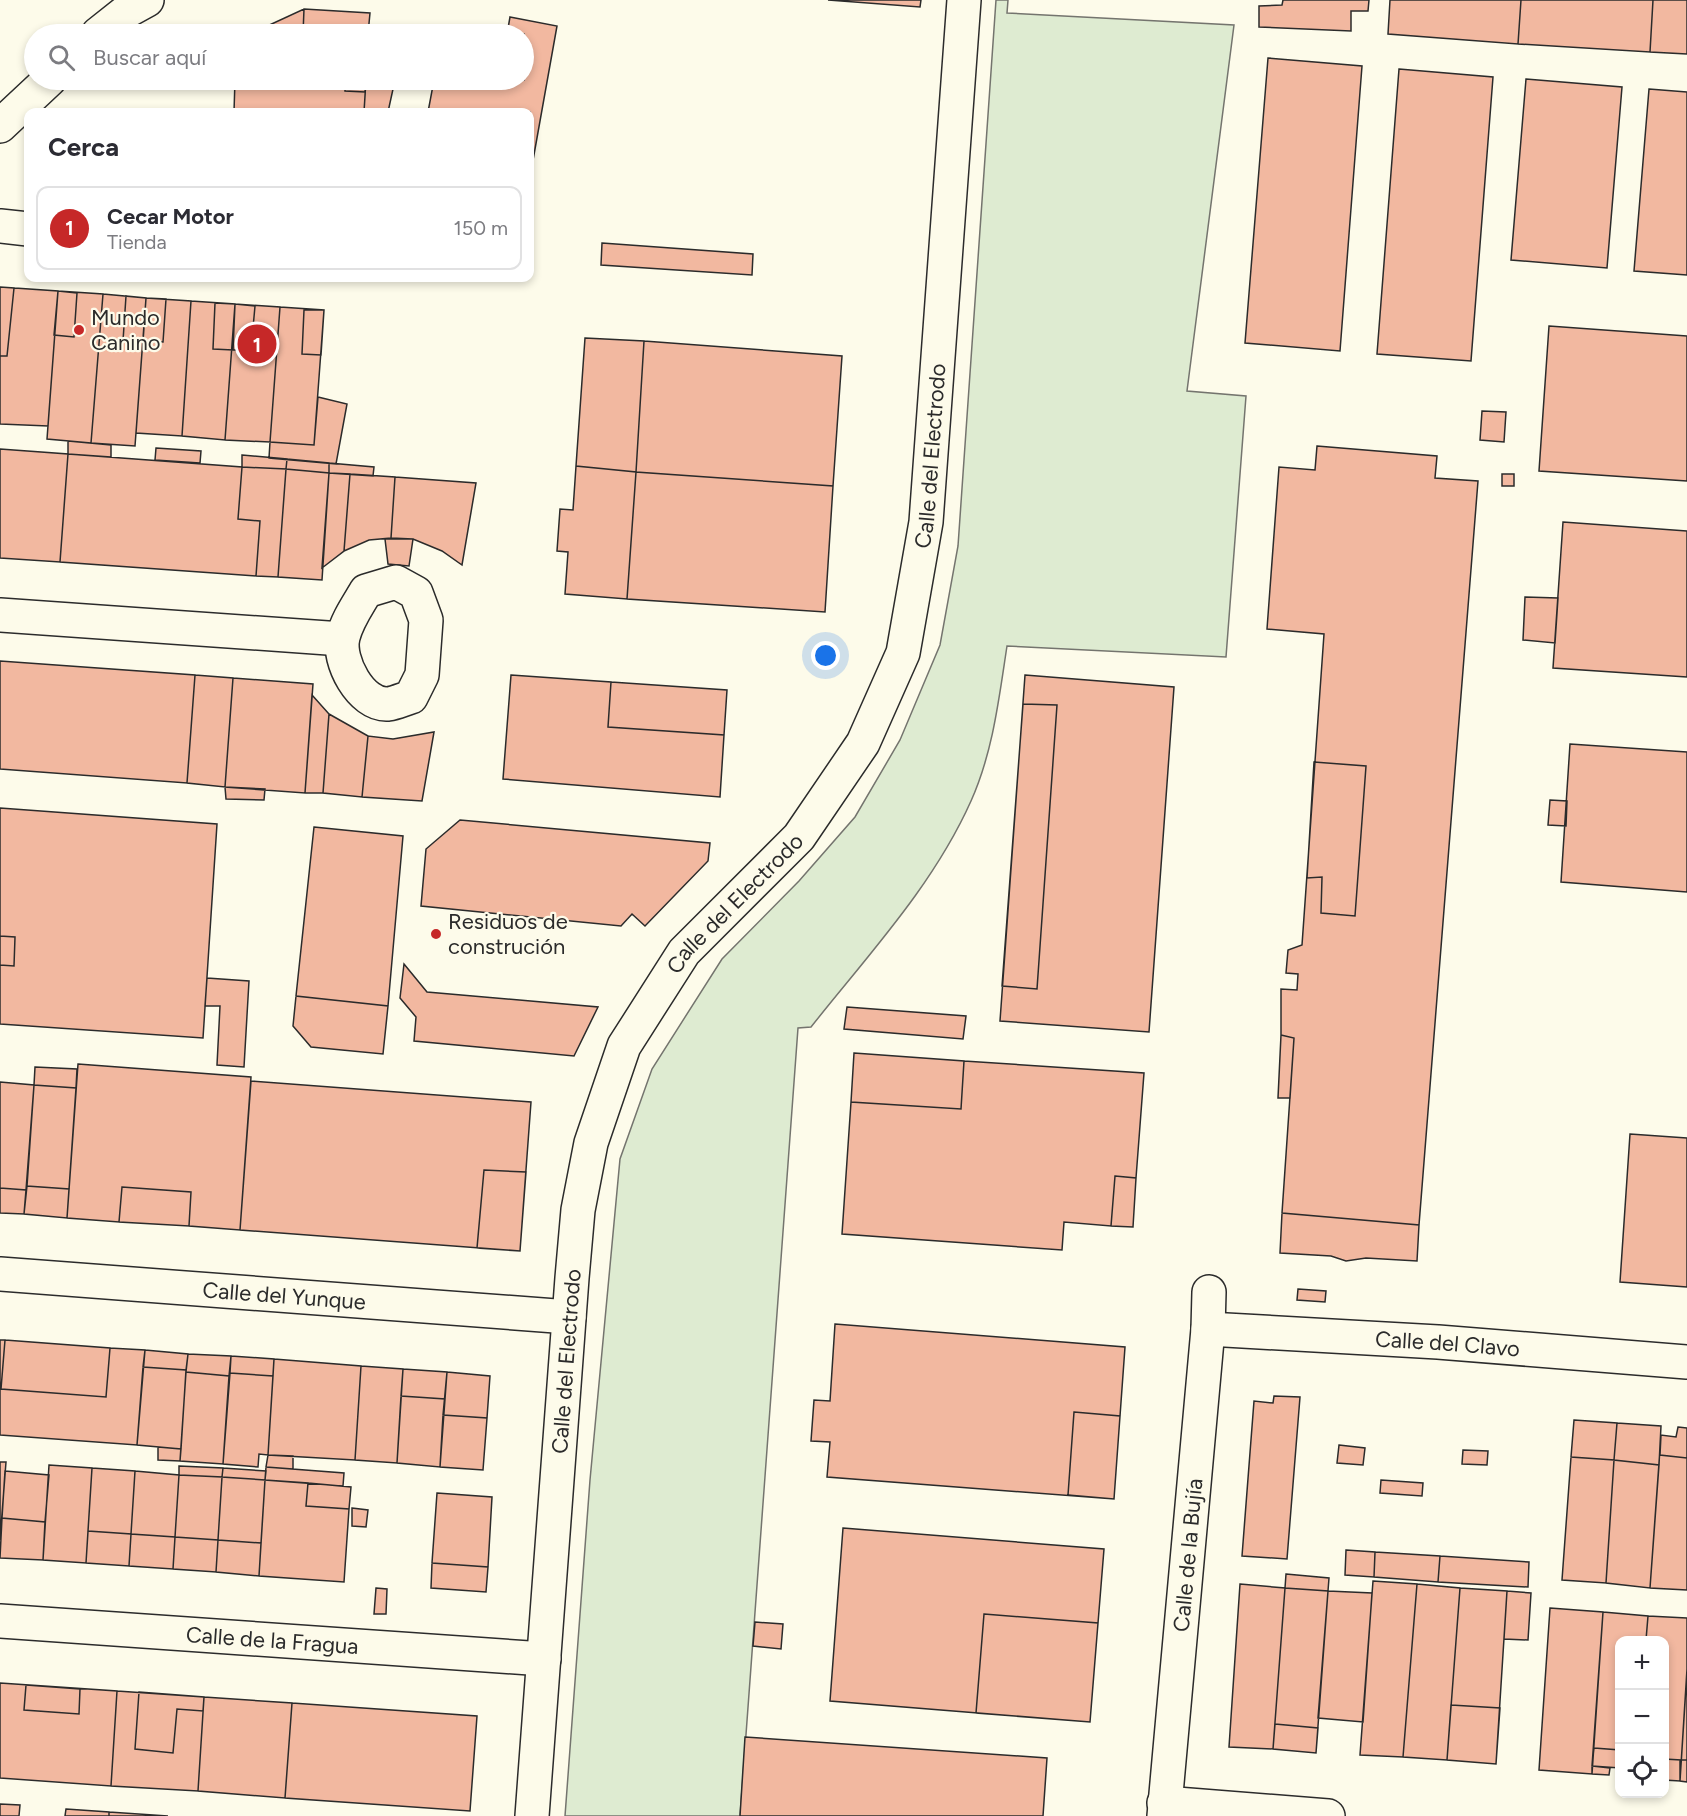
<!DOCTYPE html>
<html lang="es">
<meta charset="utf-8">
<style>
body{margin:0;font-family:Figtree,sans-serif;background:#f7f7f7;color:#2b2b33}
.controls{position:absolute;right:18px;bottom:18px;display:grid;overflow:hidden;border-radius:12px;box-shadow:0 3px 9px #0003}
.controls button{width:54px;height:54px;display:grid;place-items:center;padding:0;border:0;border-bottom:2px solid #e1e1e2;background:#fff;color:#2b2b33;font:30px sans-serif}
.you{position:absolute;left:826px;top:656px;width:21px;height:21px;margin:-15px;border:4px solid #fff;border-radius:50%;background:#1a73e8;box-shadow:0 0 0 9px #1a73e833}
.badge{display:grid;place-items:center;width:39px;height:39px;border-radius:50%;background:#c62828;color:#fff;font-size:20px;font-weight:700}
.pin{position:absolute;translate:-50% -50%;border:3px solid #fff;box-shadow:0 2px 6px #0006}
.list{margin:0;padding:0;list-style:none}
h2{display:flex;justify-content:space-between;align-items:center;height:78px;margin:0;padding:0 24px;font-size:26px}
h2 small{font-size:20px;font-weight:400;color:#7c7c81}
.list li{display:grid;grid-template-columns:39px 1fr auto;gap:18px;align-items:center;box-sizing:border-box;height:84px;margin:0 12px 12px;padding:0 12px;border:2px solid #e1e1e2;border-radius:12px}
.list b{display:block;font-size:22px;white-space:nowrap}
.list p{margin:0;font-size:20px;white-space:nowrap;color:#7c7c81}
.list em{font-size:20px;font-style:normal;color:#7c7c81}
.icon{flex:none;width:33px;height:33px;fill:none;stroke:currentColor;stroke-width:2;stroke-linecap:round;stroke-linejoin:round}
.map{position:relative;flex:none;width:1687px;height:1816px;overflow:hidden}
.search{position:absolute;background:#fff;box-shadow:0 3px 9px #0003;left:24px;top:24px;width:510px;height:66px;display:flex;align-items:center;gap:15px;box-sizing:border-box;padding:0 21px;border-radius:33px;color:#7c7c81;font-size:22px}
.panel{position:absolute;background:#fff;box-shadow:0 3px 9px #0003;left:24px;top:108px;width:510px;height:174px;border-radius:12px}
.map>svg:first-child{display:block}
.green{fill:#deebd1;stroke:#74746e;stroke-width:1.5}
.building{fill:#f2b8a0;stroke:#2b2b2b;stroke-width:1.5}
.lines{fill:none;stroke-linecap:round;stroke-linejoin:round}
.minor-casing{stroke:#2b2b2b;stroke-width:36}
.minor{stroke:#fdfbea;stroke-width:33}
.poi-dot{fill:#c62828;stroke:#fdfbea;stroke-width:2}
.labels{text-anchor:middle;stroke-width:4.5;stroke-linejoin:round;paint-order:stroke}
.poi-label{font-size:22px;fill:#2b2b2b;stroke:#fdfbea;text-anchor:start}
.street-label{font-size:22px;fill:#2b2b2b;stroke:#fdfbea}
</style>
<div class="map">
<svg width="1687" height="1816" viewBox="0 0 1687 1816">
<rect width="100%" height="100%" fill="#fdfbea"/>
<path class="green" d="M996,0H1008L1007,13L1234,25L1187,391L1246,396L1226,657L1007,646C999,698 993,752 971,801C933,886 868,955 811,1027L798,1028L740,1816H565L590,1480L620,1159L652,1069L722,959L799,881L855,817L900,740L940,645L958,546Z"/>
<path class="building" d="M828,0H921L920,7Z
M1283,0H1369L1368,11H1351V31L1259,27V6L1282,5Z
M1390,0H1521L1518,44L1388,34Z
M1521,0H1653L1650,52L1518,44Z
M1653,0H1687V54L1650,52Z
M304,9L370,13L368,34H250Z
M304,9L370,13L368,34H303Z
M510,17L557,26L530,177V112H428L434,80H524V34H507Z
M444,27L484,34H487H442Z
M1268,58L1362,66L1340,351L1245,343Z
M1399,69L1493,77L1471,361L1377,354Z
M1526,79L1622,87L1607,268L1511,260Z
M235,80H366L364,112H234Z
M345,80H366L365,92L345,91Z
M366,80H395L388,112H364Z
M1649,89L1687,92V275L1634,271Z
M602,243L753,254L752,275L601,265Z
M0,287L58,291L48,426L0,424Z
M0,287L14,288L7,356H0Z
M58,291L103,294L91,443L47,439Z
M58,291L77,293L74,337L54,335Z
M103,294L146,298L135,446L91,443Z
M126,296L146,298L143,342L123,341Z
M146,298L191,301L182,436L136,433Z
M146,298L166,299L163,342L143,341Z
M191,301L235,304L225,440L182,436Z
M215,303L235,304L233,350L213,349Z
M235,304L280,307L270,442L225,440Z
M235,304L255,306L251,350H233Z
M280,307L324,310L314,445L270,442Z
M304,310H324L321,355L302,354Z
M1549,326L1687,336V481L1539,471Z
M585,338L644,341L636,472L576,466Z
M644,341L842,356L833,486L636,472Z
M318,397L347,404L336,464L269,458L270,442L314,445Z
M1482,411L1506,412L1504,442L1480,440Z
M68,441L111,445V457L68,454Z
M1317,446L1437,456L1435,478L1478,481L1419,1225L1282,1213L1294,1038L1281,1035V989L1297,990L1298,974L1286,973L1288,950L1302,945L1324,634L1267,629L1279,467L1315,470Z
M156,448L201,451L200,463L155,460Z
M0,449L68,454L60,562L0,558Z
M68,454L242,467L238,519L260,521L256,576L60,562Z
M242,455L287,459L286,469L242,467Z
M287,459L329,463V473L286,469Z
M329,463L374,467L373,476L329,473Z
M576,466L636,472L627,599L565,594L568,552L557,551L560,509L573,510Z
M242,467L286,469L278,577L256,576L260,521L238,519Z
M286,469L329,473L322,580L278,577Z
M636,472L833,486L825,612L627,599Z
M329,473L350,474L344,551L322,568Z
M350,474L395,477L391,538L369,540L344,551Z
M1502,474H1514V486H1502Z
M395,477L476,483L462,565L442,551L413,539L391,538Z
M1563,522L1687,531V677L1553,668Z
M385,539H413L409,566L388,564Z
M1525,597L1558,598L1555,643L1523,640Z
M0,661L195,675L187,783L0,769Z
M195,675L233,678L225,787L187,783Z
M511,675L611,682L608,727L724,735L720,797L503,779Z
M1025,675L1174,687L1149,1032L1000,1021Z
M233,678L313,684L305,793L225,787Z
M611,682L727,690L724,735L608,727Z
M312,695L329,714L323,793H305Z
M1023,704L1057,705L1037,989L1002,986Z
M329,714L368,736L362,797L323,793Z
M434,732L422,801L362,797L368,736L393,739Z
M1570,744L1687,752V892L1561,882Z
M1314,762L1366,766L1355,916L1321,913L1322,877L1307,878Z
M225,787L265,789L264,800L226,799Z
M1550,800L1567,801L1566,826L1548,825Z
M0,808L217,824L203,1038L0,1024V965L14,966L15,937L0,936Z
M460,820L710,843L708,861L645,926L632,914L621,926L421,906L426,849Z
M314,827L403,836L388,1006L296,996Z
M0,936L15,937L14,966L0,965Z
M404,964L427,992L598,1007L574,1056L414,1041L416,1017L400,998Z
M207,978L249,981L244,1067L217,1065L220,1006H205Z
M296,996L388,1006L383,1054L311,1047L293,1026Z
M847,1007L966,1016L963,1039L844,1029Z
M1281,1035L1294,1038L1290,1098H1278Z
M854,1053L964,1061L961,1109L851,1102Z
M964,1061L1144,1073L1136,1178L1115,1176L1111,1226L1064,1222L1062,1250L842,1234L851,1102L961,1109Z
M78,1064L251,1077L240,1230L189,1226L191,1192L122,1187L119,1222L67,1218Z
M35,1067L77,1069L76,1088L34,1085Z
M251,1081L531,1102L520,1251L240,1230Z
M0,1082L34,1085L26,1190L0,1188Z
M34,1085L76,1088L69,1189L27,1186Z
M1630,1134L1687,1138V1287L1620,1282Z
M484,1170L526,1172L520,1251L477,1248Z
M1115,1176L1136,1178L1133,1227L1111,1226Z
M27,1186L69,1189L67,1218L24,1214Z
M122,1187L191,1192L189,1226L119,1222Z
M0,1188L26,1190L24,1214L0,1213Z
M1282,1213L1419,1225L1417,1261L1366,1258L1346,1261L1331,1256L1280,1253Z
M1298,1289L1326,1291L1325,1302L1297,1300Z
M835,1324L1125,1347L1114,1499L827,1477L830,1442L811,1441L814,1400L830,1401Z
M0,1340H5L1,1389L106,1397L110,1348L145,1350L137,1445L0,1435Z
M5,1340L110,1348L106,1397L1,1389Z
M145,1350L188,1354L186,1370L143,1367Z
M188,1354L231,1356L229,1376L186,1372Z
M231,1356L274,1359L273,1376L230,1373Z
M274,1359L361,1366L355,1460L268,1455Z
M361,1366L403,1369L397,1463L355,1460Z
M143,1367L186,1370L181,1449L137,1445Z
M403,1369L447,1372L445,1399L401,1396Z
M186,1372L229,1376L223,1464L180,1461Z
M447,1372L490,1376L487,1418L443,1415Z
M230,1373L273,1376L268,1455L259,1454L258,1467L223,1464Z
M401,1396L445,1399L440,1467L397,1463Z
M1274,1396L1300,1397L1287,1559L1242,1556L1254,1401L1273,1403Z
M1074,1412L1120,1416L1114,1499L1068,1495Z
M443,1415L487,1418L483,1470L440,1467Z
M1574,1420L1617,1423L1614,1460L1571,1457Z
M1617,1423L1661,1426L1659,1465L1614,1460Z
M1678,1427L1687,1428V1590L1650,1588L1661,1435L1676,1437Z
M1678,1427L1687,1428V1458L1660,1455L1661,1435L1676,1437Z
M1339,1445L1365,1448L1363,1465L1337,1463Z
M158,1447L181,1449L180,1461L158,1460Z
M1463,1450L1488,1451L1487,1465L1462,1464Z
M268,1455L293,1456V1469L266,1467Z
M1571,1457L1614,1460L1606,1583L1562,1580Z
M1614,1460L1659,1465L1650,1588L1606,1583Z
M0,1462H6L0,1540Z
M49,1465L92,1468L86,1563L43,1560Z
M179,1466L223,1468L222,1477L179,1475Z
M266,1467L344,1473L343,1486L265,1480Z
M92,1468L135,1471L131,1534L88,1531Z
M223,1468L266,1471L265,1480L222,1477Z
M5,1471L49,1475L45,1522L2,1518Z
M135,1471L179,1475L175,1537L131,1534Z
M179,1475L222,1477L218,1540L175,1537Z
M222,1477L265,1480L261,1543L218,1540Z
M265,1480L308,1483L306,1506L349,1509L344,1582L259,1576Z
M1381,1480L1423,1483L1422,1496L1380,1493Z
M308,1483L351,1487L349,1509L306,1506Z
M437,1493L492,1497L488,1567L432,1563Z
M352,1508L368,1510L366,1527L352,1526Z
M2,1518L45,1522L43,1560L0,1558Z
M843,1528L1104,1549L1090,1722L830,1701Z
M88,1531L131,1534L129,1566L86,1563Z
M131,1534L175,1537L173,1569L129,1566Z
M175,1537L218,1540L216,1572L173,1569Z
M218,1540L261,1543L259,1576L216,1572Z
M1346,1550L1375,1552L1374,1577L1345,1575Z
M1375,1552L1440,1556L1438,1582L1374,1577Z
M1440,1556L1529,1562L1528,1587L1438,1582Z
M432,1563L488,1567L486,1592L431,1588Z
M1286,1574L1329,1578L1328,1591L1285,1588Z
M1373,1581L1417,1584L1403,1757L1360,1755Z
M1240,1584L1285,1588L1273,1749L1229,1747Z
M1417,1584L1460,1588L1447,1760L1403,1757Z
M376,1588L387,1589L386,1614H374Z
M1285,1588L1328,1591L1316,1753L1273,1749Z
M1460,1588L1507,1591L1496,1764L1447,1760Z
M1328,1591L1372,1593L1363,1722L1318,1718Z
M1507,1591L1531,1593L1528,1640L1504,1639Z
M1550,1608L1603,1612L1592,1774L1539,1770Z
M1603,1612L1648,1616L1646,1640H1620V1768L1592,1766Z
M984,1614L1098,1623L1090,1722L976,1713Z
M1648,1616L1687,1618V1671L1680,1781L1664,1780V1640H1646Z
M755,1622L783,1624L781,1649L753,1646Z
M1687,1669V1782L1680,1781Z
M0,1683L117,1691L111,1786L0,1778Z
M26,1685L80,1689L79,1714L24,1710Z
M117,1691L204,1697L198,1791L111,1786Z
M139,1692L204,1697L203,1711L177,1709L173,1753L135,1749Z
M204,1697L292,1703L285,1798L198,1791Z
M292,1703L477,1716L470,1811L285,1798Z
M1451,1705L1500,1708L1496,1764L1447,1760Z
M1275,1724L1318,1728L1316,1753L1273,1749Z
M745,1737L1047,1758L1043,1816H740Z
M1594,1748L1620,1750V1768L1592,1766Z
M1664,1759L1681,1760L1680,1781L1664,1780Z
M1680,1760H1687V1782L1680,1781Z
M1592,1766L1610,1768L1609,1775L1592,1774Z
M0,1804L20,1805L19,1816H0Z
M66,1809L109,1812V1816H65Z
M109,1812L168,1816H109Z"/>
<g class="lines">
<g class="minor-casing">
<g id="minor">
<path d="M98,34L127,11L147,0"/>
<path d="M0,126L49,80"/>
<path d="M0,226L28,229"/>
<path d="M396,582L416,593L426,620L422,675L411,697C404,699 395,703 388,704C361,706 337,660 343,637C347,620 358,605 366,591Z"/>
<path d="M0,615L342,639"/>
<path id="s1" d="M0,1274L569,1317"/>
<path id="s2" d="M1208,1329L1438,1342L1687,1362"/>
<path id="s3" d="M0,1621L544,1659"/>
<path d="M1164,1803L1328,1816"/>
<path id="s4" d="M532,1816L572,1278L578,1210L591,1143L624,1046L684,952L799,837L863,743L903,653L926,522L964,0"/>
<path id="s5" d="M1164,1816L1208,1329L1209,1292"/>
</g>
</g>
<use href="#minor" class="minor"/>
</g>
<g class="poi-dot">
<circle cx="79" cy="330" r="6"/>
<circle cx="436" cy="934" r="6"/>
</g>
<g class="labels">
<g class="poi-label">
<text x="91" y="325">Mundo<tspan x="91" dy="25">Canino</tspan></text>
<text x="448" y="929">Residuos de<tspan x="448" dy="25">construción</tspan></text>
</g>
<g class="street-label">
<text dy="8" stroke="none"><textPath href="#s4" startOffset="1464">Calle del Electrodo</textPath></text>
<text dy="8" stroke="none"><textPath href="#s4" startOffset="960">Calle del Electrodo</textPath></text>
<text dy="8" stroke="none"><textPath href="#s1" startOffset="285">Calle del Yunque</textPath></text>
<text dy="8" stroke="none"><textPath href="#s2" startOffset="240">Calle del Clavo</textPath></text>
<text dy="8" stroke="none"><textPath href="#s4" startOffset="456">Calle del Electrodo</textPath></text>
<text dy="8" stroke="none"><textPath href="#s5" startOffset="262">Calle de la Bujía</textPath></text>
<text dy="8" stroke="none"><textPath href="#s3" startOffset="273">Calle de la Fragua</textPath></text>
</g>
</g>
</svg>
<div class="controls">
<button>+</button>
<button>−</button>
<button><svg class="icon" aria-label="locate" viewBox="0 0 24 24"><circle cx="12" cy="12" r="6"/><path d="M12 2v4M12 18v4M2 12h4M18 12h4"/></svg></button>
</div>
<div class="you"></div>
<div class="pin badge" style="left:257px;top:344px">1</div>
<div class="search"><svg class="icon" aria-label="search" viewBox="0 0 24 24"><circle cx="10" cy="10" r="6"/><path d="M15 15l6 6"/></svg>Buscar aquí</div>
<section class="panel">
<h2>Cerca<small></small></h2>
<ul class="list">
<li><span class="badge">1</span><div><b>Cecar Motor</b><p>Tienda</p></div><em>150 m</em></li>
</ul>
</section>
</div>
